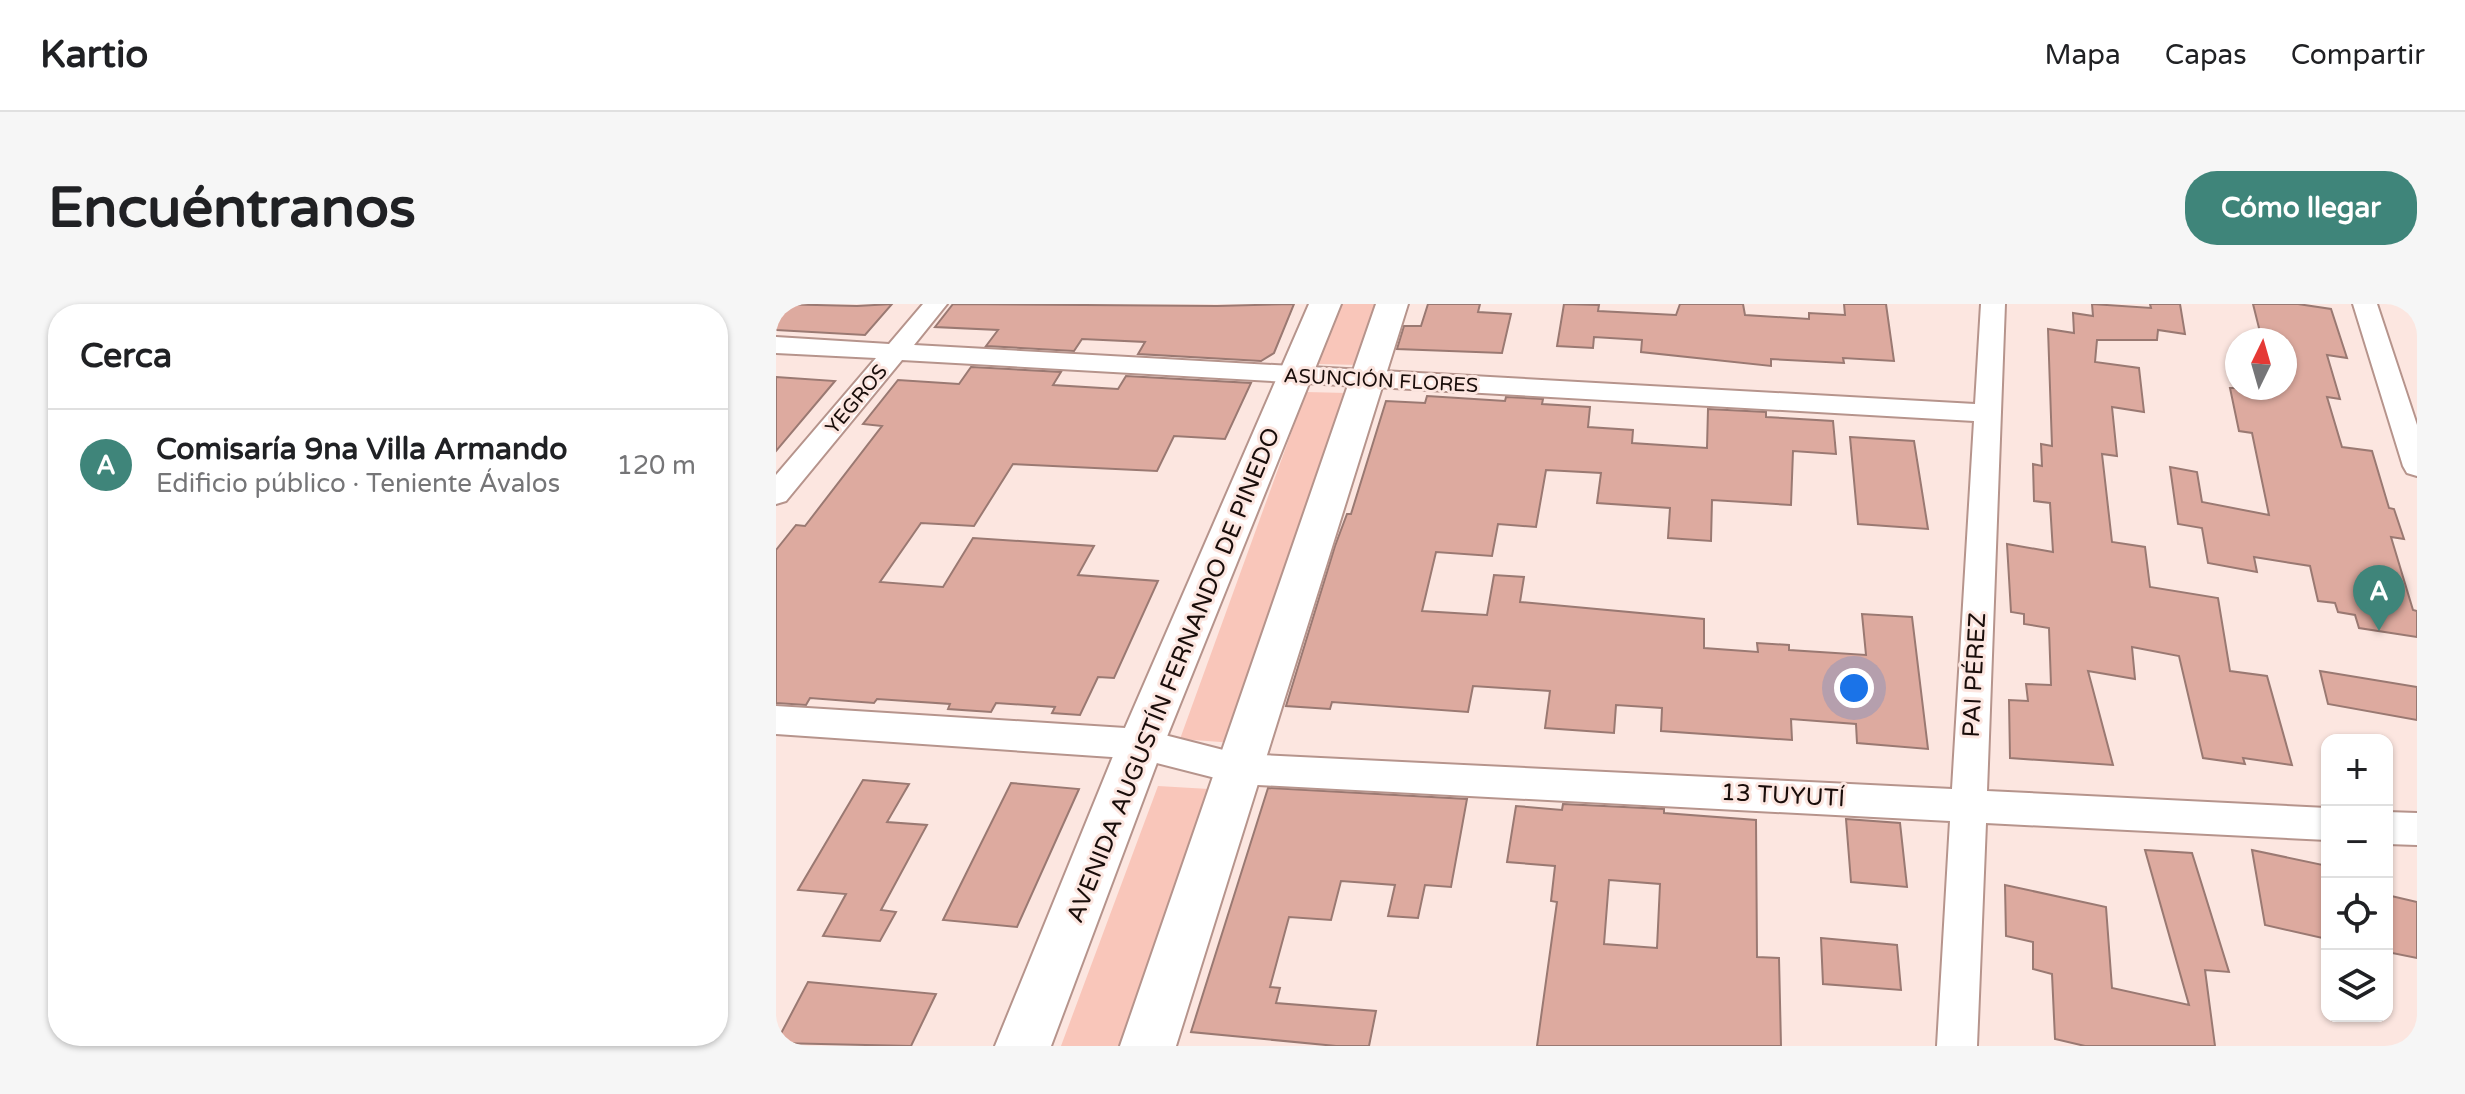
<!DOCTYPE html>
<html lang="es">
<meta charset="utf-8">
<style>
body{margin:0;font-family:"Varela Round",sans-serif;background:#f6f6f6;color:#202124}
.controls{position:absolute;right:24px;bottom:24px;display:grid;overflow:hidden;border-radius:16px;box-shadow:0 2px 6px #0004}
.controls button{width:72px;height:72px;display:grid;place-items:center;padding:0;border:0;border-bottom:2px solid #e0e0e0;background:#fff;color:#202124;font:40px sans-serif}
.compass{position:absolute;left:1449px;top:24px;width:72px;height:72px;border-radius:50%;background:#fff;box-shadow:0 2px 6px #0004;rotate:5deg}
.you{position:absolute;left:1078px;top:384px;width:28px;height:28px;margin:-20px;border:6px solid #fff;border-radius:50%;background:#1a73e8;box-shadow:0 0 0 12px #1a73e833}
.badge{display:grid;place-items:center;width:52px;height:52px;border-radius:50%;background:#3f857a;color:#fff;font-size:26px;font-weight:700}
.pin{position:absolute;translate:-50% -66px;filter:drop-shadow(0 2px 4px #0008)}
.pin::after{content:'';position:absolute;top:42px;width:28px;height:24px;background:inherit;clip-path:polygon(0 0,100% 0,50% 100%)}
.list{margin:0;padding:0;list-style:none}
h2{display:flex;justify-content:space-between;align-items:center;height:104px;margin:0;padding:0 32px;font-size:34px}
h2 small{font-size:26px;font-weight:400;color:#757577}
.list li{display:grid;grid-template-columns:52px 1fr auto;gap:24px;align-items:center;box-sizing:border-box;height:112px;padding:0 32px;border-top:2px solid #e0e0e0}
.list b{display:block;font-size:30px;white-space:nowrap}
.list p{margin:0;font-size:26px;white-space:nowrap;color:#757577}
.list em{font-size:26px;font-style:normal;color:#757577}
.icon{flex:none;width:44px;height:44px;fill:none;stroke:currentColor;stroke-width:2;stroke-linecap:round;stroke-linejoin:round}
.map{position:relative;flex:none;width:1641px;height:742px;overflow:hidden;border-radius:32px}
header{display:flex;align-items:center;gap:48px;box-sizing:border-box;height:112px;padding:0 40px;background:#fff;border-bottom:2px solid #e0e0e0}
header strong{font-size:38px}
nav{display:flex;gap:44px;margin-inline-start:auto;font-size:28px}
.intro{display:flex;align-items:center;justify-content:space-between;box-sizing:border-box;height:192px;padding:0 48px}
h1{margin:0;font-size:56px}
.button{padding:20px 36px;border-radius:32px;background:#3f857a;color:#fff;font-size:28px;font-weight:700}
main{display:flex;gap:48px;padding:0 48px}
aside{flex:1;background:#fff;border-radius:32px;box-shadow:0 2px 6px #0004}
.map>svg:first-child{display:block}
.green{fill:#f9c6ba}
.building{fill:#ddaa9f;stroke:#9a7972;stroke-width:2;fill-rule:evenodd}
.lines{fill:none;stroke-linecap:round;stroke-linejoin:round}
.minor-casing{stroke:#b6948c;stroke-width:4}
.trunk-casing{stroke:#b6948c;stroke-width:4}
.minor{fill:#fff;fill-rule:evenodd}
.trunk{fill:#fff;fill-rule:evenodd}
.labels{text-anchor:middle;stroke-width:6;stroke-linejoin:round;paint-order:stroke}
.far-street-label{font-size:20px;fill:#190d0a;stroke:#fce6e0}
.street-label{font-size:24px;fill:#190d0a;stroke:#fce6e0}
</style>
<header>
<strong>Kartio</strong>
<nav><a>Mapa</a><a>Capas</a><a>Compartir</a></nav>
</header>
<div class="intro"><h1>Encuéntranos</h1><a class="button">Cómo llegar</a></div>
<main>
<aside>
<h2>Cerca<small></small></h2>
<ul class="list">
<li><span class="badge">A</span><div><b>Comisaría 9na Villa Armando</b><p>Edificio público · Teniente Ávalos</p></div><em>120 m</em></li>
</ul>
</aside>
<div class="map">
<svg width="1641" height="742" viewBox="0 0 1641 742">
<rect width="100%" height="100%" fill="#fce6e0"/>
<path class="green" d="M565,0H604L583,61L542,60Z
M530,88L571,89L458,439L404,435Z
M382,482L433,485L346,742H285Z"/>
<path class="building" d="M0,0L81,2L116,0L89,31L0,26Z
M177,0L441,2L518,0L498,49L485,57L362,50L369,38L306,35L298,47L210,42L222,26L159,23Z
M652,0H704L702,8L735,10L726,49L621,45L628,22H645Z
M788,0L823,1L822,7L900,11L904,0H967L969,11L1033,15V9L1069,11L1068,0H1110L1118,57L1067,54L1068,59L995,55V62L865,48L866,36L818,33L817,44L781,42Z
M1316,0L1375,4L1374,0H1404L1409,30L1382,26L1381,36H1321L1319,58L1363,64L1368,108L1336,103L1341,152L1326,150L1336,238L1369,243L1374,283L1442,294L1454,367L1491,372L1516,461L1467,454L1469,460L1427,454L1403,352L1356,343L1359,375L1312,367L1337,461L1234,454L1233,396L1252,397L1250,380L1275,381L1273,324L1248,320V310L1235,308L1231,240L1277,248L1274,199L1258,197L1257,160L1266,162L1265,140L1276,142L1272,25L1298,29L1297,9L1317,12Z
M1477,0H1522L1555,5L1571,54L1551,51L1564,95L1551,93L1566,143L1596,147L1613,204L1618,205L1628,235L1615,233L1637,306L1641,307V333L1583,324L1579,311L1562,308L1559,299L1542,297L1534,262L1478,253L1481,268L1432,259L1426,224L1402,220L1394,163L1421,168L1426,198L1493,211L1476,129L1463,127L1454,84H1509V36H1486Z
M195,63L285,68L277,81L342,85L350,72L475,79L449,135L398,132L381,167L237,160L198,222L145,219L104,278L167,283L197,234L318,242L302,271L382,277L338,374L322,373L304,411L276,409L279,403L220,399L215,408L172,405L174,400L101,395L98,399L34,394L30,401L0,399V246L20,221L29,222L106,122L87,120L122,76L183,80Z
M0,73L59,77L0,147Z
M651,92L729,97L730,93L767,95L766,100L814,103L812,123L857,126L856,139L931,144L932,105L990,108V113L1057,117L1060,150L1017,147L1015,201L936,196L935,237L892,234L894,204L821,199L825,169L770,166L760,223L722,220L716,252L660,248L646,307L711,311L718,271L748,273L744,298L928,315V344L982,348L981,339L1013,341V346L1090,351L1086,310L1136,313L1152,445L1081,439L1080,420L1015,415L1016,436L885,427L886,404L840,401L838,429L769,424L774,387L697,382L692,408L556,398L554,405L510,402L559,242L571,210H575L610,97L649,99Z
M1074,133L1138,137L1152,225L1082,220Z
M1544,367L1641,383V416L1552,400Z
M87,476L133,480L111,518L151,521L105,606L120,608L104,637L47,632L70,590L22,586Z
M235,479L303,485L241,623L167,616Z
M492,484L691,495L675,583L649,581L642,614L612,612L619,581L565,577L555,616L513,613L494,683L504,684L500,699L600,707L593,742H560L415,728Z
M787,500L888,505V509L980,516L981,653L1003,654L1005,742H761L781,598L775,597L779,562L731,558L740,502L786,506ZM833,576L884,580L881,644L828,640Z
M1070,515L1124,519L1131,583L1075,578Z
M1369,546L1416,549L1453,668L1429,666L1439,742H1309L1279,735L1276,670L1257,665V638L1230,632L1229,581L1330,603L1336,684L1413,701Z
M1476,546L1547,561L1551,577V635L1489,621Z
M1611,591L1641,598V654L1611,648Z
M1045,634L1121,641L1125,686L1047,680Z
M32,678L160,690L135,742L0,739Z"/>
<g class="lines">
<g class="minor-casing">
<path id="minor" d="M147,0H171L138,41L1199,100L1205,0H1229L1211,487L1551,504V536L1210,519L1201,742H1161L1174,517L463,480L365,455L0,430V402L365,425L463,450L1176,485L1198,117L126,56L10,197L0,200V171L100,54L0,49V33L113,40Z
M1577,0H1601L1641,121V172L1631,169L1627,162Z
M1611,508L1641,509V541L1611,540Z"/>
</g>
<g class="trunk-casing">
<path id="trunk" d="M533,0H565L388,440L275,742H219L342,440Z
M600,0H632L400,742H344Z"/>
</g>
<use href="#minor" class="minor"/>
<use href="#trunk" class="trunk"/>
</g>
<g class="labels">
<g class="far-street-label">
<text transform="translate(605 76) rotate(3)" y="7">ASUNCIÓN FLORES</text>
<text transform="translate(80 95) rotate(-50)" y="7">YEGROS</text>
</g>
<g class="street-label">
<text transform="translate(397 371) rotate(-68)" y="8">AVENIDA AUGUSTÍN FERNANDO DE PINEDO</text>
<text transform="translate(1198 371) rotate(-87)" y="8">PAI PÉREZ</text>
<text transform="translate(1007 491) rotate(3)" y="8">13 TUYUTÍ</text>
</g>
</g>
</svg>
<div class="controls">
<button>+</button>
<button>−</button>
<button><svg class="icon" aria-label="locate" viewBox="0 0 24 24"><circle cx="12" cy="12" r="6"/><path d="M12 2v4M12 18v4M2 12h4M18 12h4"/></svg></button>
<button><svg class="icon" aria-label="layers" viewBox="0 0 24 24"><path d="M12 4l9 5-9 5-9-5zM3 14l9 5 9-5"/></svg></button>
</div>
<svg class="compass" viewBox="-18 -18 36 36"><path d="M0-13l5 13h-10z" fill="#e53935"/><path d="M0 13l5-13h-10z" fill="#757577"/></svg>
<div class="you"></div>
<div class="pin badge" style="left:1603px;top:327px">A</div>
</div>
</main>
